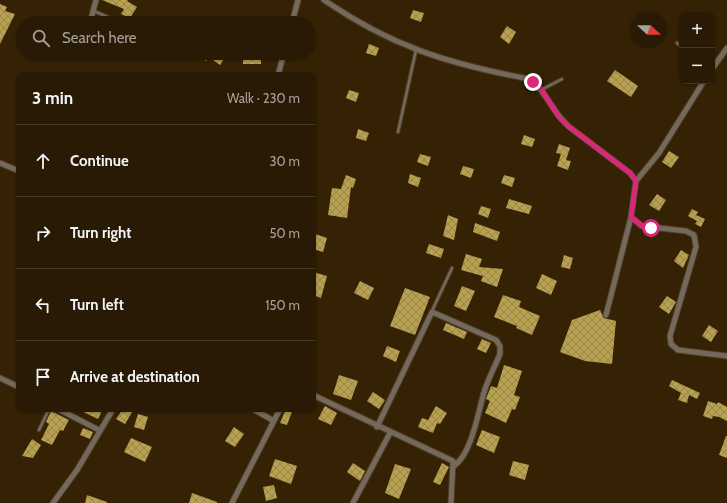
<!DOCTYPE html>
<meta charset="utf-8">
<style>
body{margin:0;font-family:Cabin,sans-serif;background:#30230e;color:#f1f3f6}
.controls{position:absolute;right:12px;top:12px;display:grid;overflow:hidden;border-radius:8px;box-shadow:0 1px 3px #0004}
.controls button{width:36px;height:36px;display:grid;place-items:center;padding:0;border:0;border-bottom:1px solid #443826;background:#281a04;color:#f1f3f6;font:20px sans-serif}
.compass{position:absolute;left:631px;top:12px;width:36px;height:36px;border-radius:50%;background:#281a04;box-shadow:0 1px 3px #0004;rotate:112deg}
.stop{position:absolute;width:12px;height:12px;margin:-9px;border:3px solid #db2777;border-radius:50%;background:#fff}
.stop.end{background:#db2777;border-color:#fff;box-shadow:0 1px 4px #0008}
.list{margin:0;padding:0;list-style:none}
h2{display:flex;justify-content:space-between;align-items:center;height:52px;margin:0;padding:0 16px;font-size:17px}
h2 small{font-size:13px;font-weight:400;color:#a5a19a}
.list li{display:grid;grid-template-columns:26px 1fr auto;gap:12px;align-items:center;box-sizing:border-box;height:72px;padding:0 16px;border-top:1px solid #443826}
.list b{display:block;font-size:15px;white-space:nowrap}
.list em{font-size:13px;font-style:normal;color:#a5a19a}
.icon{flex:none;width:22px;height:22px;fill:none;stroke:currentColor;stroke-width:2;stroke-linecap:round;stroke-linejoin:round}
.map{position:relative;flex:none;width:727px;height:503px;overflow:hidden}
.search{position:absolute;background:#281a04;box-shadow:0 1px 3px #0004;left:16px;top:16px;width:300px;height:44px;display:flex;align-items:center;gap:10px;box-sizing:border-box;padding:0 14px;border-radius:22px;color:#a5a19a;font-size:15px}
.panel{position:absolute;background:#281a04;box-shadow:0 1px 3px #0004;left:16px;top:72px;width:300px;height:340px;border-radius:8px}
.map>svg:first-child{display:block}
.building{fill:url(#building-cross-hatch)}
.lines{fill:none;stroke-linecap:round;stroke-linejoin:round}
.lane-casing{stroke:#503e23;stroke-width:4.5}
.street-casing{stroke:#503e23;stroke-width:7}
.lane{stroke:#73695c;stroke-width:2.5}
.street{stroke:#73695c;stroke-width:5}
.route{stroke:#db2777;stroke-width:5}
</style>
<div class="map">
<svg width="727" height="503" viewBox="0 0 727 503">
<defs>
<pattern id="building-cross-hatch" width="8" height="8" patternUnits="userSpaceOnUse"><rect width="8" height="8" fill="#b8a051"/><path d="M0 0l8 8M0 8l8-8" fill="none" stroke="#97854c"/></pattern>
</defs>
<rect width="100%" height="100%" fill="#352205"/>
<path class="building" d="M102,0H128L127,1L137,7L130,18L121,14L124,9Z
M0,4L7,7L5,11L15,14L0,44Z
M413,10L424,13L421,22L410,18Z
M507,26L516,32L509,44L500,37Z
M369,44L379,48L376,56L366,53Z
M195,53H228L220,65L209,57L206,61Z
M250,53H257V55H261V64H243V55H250Z
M615,70L638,86L631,97L607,81Z
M349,90L359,93L356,102L346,98Z
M358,129L369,133L366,141L356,138Z
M524,135L535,139L532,147L521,144Z
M559,144L570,148L566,160L571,161L568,170L557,166L561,154L556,153Z
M669,151L679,157L671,168L662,162Z
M420,154L431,157L428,166L417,162Z
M463,166L474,169L471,178L460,174Z
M410,174L421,178L418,187L408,183Z
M346,175L356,179L353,188L351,187L347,218L328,215L332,188L341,189Z
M504,175L515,178L512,187L501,183Z
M657,194L666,200L659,211L649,205Z
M509,199L532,206L529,214L506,208Z
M481,206L491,209L488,218L478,214Z
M692,209L698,212L696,215L705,219L701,227L695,224L697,221L688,216Z
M448,215L458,219L454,240L443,236Z
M475,223L500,232L497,241L473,232Z
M315,234L327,238L323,252L313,249Z
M429,244L444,249L441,258L426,253Z
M681,250L689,255L683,268L674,261Z
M466,254L482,259L479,267L503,269L497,287L481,281L483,276L461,270Z
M564,255L573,258L570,269L561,267Z
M313,272L327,276L321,298L313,295Z
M542,274L557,281L551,295L536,288Z
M360,281L374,288L368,300L354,293Z
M462,286L475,291L466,311L454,306Z
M405,288L430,297L415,335L390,326Z
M503,295L521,301L519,307L540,316L532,335L516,328L517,326L494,317Z
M667,296L676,302L669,314L659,307Z
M600,310L604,318L616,321L612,364L585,361L560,352L572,320Z
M446,323L467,332L464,339L443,330Z
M709,325L718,331L711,342L702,336Z
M482,339L491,343L486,353L477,349Z
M387,346L400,351L396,362L383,356Z
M504,365L522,371L514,395L520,397L515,410L512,409L506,423L485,413L490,401L486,399L491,386L497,388Z
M339,375L358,381L351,400L333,394Z
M672,380L700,393L697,399L689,395L687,403L678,400L681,393L669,386Z
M373,392L385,400L379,409L367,401Z
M708,401L717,404L718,402L727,407V421L719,417L713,416L712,419L703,416Z
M325,406L337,413L331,425L318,419Z
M436,406L447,413L440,424L437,423L433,433L418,427L422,418L428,420Z
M77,409H103L98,419Z
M123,409H134L125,424L116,419Z
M286,409H293L287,425L280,423Z
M51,411L69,420L63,431L60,430L52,445L41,440L49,424L46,422Z
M138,414L148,417L144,430L134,427Z
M234,427L244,434L235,447L225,441Z
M83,428L93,432L90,439L80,435Z
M482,430L500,437L494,453L476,445Z
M726,436H727V458L719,455Z
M131,438L152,447L145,462L124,452Z
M32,439L41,445L33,458L22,456Z
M275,459L297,466L291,484L269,476Z
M513,461L529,465L525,480L509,475Z
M353,463L365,471L360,481L347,472Z
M442,463L449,467L440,485L433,482Z
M395,464L411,469L399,499L385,493Z
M274,485L277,498L266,501L263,487Z
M192,493L217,502V503H189Z
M87,495L107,502V503H85Z"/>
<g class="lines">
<g class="lane-casing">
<path id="lane" d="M94,11L121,23
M677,43L682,47
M541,90L562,79
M398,132L416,50
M432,311L452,268
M39,430L49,409"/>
</g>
<g class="street-casing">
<path id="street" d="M324,0C391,46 446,63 524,78L541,90L559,116L568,126L630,173L636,181
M90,23L96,0
M292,23L298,0
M712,69L727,48
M278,75L284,53
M0,163L19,171
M631,217L642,226L686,231L694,235L696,247L670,336L671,344L678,350L727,356
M606,315L631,217L636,181L659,153L704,81
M0,378L19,387
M313,395L453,461L451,503
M58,409L99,430
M253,409L274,421
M377,427L432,312L496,340L500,346V354C494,369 485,384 482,400C477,419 470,455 454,466
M53,503L77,470L113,409
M232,503L280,409
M353,503L390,433"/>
</g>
<use href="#lane" class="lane"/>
<use href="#street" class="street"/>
</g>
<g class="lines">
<path class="route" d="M533,82L542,90L558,116L568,126L630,173L636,181L631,217L642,226L651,228"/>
</g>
</svg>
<div class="controls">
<button>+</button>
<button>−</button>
</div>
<svg class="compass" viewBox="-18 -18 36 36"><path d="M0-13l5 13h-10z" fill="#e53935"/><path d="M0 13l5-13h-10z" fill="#a5a19a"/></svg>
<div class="stop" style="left:651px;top:228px"></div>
<div class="stop end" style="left:533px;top:82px"></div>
<div class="search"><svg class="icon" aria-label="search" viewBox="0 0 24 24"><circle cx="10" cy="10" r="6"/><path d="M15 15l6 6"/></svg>Search here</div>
<section class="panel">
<h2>3 min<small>Walk · 230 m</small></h2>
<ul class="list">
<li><svg class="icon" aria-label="ahead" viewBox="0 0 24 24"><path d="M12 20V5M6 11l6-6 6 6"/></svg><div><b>Continue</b></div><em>30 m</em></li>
<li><svg class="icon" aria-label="right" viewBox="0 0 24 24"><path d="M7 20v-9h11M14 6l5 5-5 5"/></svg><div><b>Turn right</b></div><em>50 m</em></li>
<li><svg class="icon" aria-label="left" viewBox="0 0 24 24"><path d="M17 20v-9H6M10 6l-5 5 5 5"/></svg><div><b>Turn left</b></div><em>150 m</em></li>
<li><svg class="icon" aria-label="arrive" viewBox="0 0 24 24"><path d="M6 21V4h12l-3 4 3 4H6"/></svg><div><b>Arrive at destination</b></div></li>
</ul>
</section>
</div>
